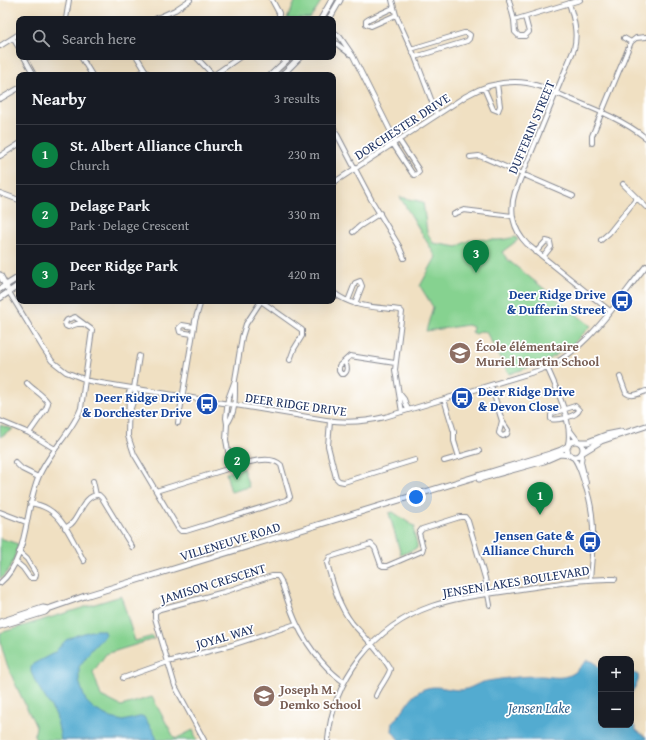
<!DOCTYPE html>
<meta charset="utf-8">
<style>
body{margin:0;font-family:"Gentium Book Plus",serif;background:#20242c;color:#f1f3f6}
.controls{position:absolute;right:12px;bottom:12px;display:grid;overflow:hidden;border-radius:8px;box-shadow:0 4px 16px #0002}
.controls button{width:36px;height:36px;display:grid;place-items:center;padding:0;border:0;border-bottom:1px solid #363941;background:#171b24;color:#f1f3f6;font:20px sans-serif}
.you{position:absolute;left:416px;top:497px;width:14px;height:14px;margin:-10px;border:3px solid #fff;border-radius:50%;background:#1a73e8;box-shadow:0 0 0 6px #1a73e833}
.badge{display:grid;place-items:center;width:26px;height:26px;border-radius:50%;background:#0b8043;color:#fff;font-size:13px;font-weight:700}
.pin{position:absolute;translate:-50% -33px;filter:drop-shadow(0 1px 2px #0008)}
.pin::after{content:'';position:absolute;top:21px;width:14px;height:12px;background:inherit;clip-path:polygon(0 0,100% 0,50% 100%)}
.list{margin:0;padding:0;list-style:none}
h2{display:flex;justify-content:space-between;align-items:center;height:52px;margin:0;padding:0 16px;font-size:17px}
h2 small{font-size:13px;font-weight:400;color:#9ea1a6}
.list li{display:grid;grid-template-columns:26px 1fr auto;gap:12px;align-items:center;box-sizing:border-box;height:60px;padding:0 16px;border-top:1px solid #363941}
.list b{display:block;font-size:15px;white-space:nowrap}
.list p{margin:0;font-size:13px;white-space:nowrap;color:#9ea1a6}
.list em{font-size:13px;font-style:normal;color:#9ea1a6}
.icon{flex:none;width:22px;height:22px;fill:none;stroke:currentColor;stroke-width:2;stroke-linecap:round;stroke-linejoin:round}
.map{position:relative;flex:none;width:646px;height:740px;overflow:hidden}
.search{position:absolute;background:#171b24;box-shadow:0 4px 16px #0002;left:16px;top:16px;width:320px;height:44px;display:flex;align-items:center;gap:10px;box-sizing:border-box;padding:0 14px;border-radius:8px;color:#9ea1a6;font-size:15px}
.panel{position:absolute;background:#171b24;box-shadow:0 4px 16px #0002;left:16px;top:72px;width:320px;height:232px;border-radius:8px}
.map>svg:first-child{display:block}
.green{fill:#86d290;stroke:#508077}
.water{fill:#53abd0;stroke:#376d97}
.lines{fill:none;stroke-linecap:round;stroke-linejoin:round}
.minor-casing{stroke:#868890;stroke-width:6}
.major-casing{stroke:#868890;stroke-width:7}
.minor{stroke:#fff;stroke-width:4}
.major{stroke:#fff;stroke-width:5}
.labels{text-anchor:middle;stroke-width:3.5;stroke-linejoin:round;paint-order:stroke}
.street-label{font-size:13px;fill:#1b2f5e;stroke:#fff}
.transit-label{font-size:13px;font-weight:bold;fill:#164399;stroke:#fff;text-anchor:end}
.education-label{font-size:13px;font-weight:bold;fill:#785e54;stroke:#fff;text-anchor:start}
.water-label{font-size:14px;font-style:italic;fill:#31618c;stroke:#fff}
</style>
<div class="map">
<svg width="646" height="740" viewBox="0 0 646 740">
<rect width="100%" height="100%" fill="#fff"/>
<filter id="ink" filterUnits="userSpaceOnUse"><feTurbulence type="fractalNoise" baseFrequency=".025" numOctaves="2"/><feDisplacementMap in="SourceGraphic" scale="8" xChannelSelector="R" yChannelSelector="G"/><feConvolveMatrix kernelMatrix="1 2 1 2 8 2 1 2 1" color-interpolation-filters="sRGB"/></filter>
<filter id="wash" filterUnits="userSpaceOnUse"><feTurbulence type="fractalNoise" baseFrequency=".012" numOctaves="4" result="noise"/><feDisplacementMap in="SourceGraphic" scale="16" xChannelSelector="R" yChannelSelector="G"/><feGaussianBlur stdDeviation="0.9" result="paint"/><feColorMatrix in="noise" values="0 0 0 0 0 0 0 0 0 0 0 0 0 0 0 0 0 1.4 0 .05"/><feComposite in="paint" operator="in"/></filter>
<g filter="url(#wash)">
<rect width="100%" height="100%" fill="#f0e0c2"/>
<path class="green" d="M296,0H322L310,19H287Z
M400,197L423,202L427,232L433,243L458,247C471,236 481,240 497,240C503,240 510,238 516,237L518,240L502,252L508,260L591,326L574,343L547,361L509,374L486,332L481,331L476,334L472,332L473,327L468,325L426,331L433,307L420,286L436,257Z
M0,425L13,429L0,437Z
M243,468L249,487L231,492L226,473Z
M393,512L415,527C412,535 418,541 417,548L401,555L389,513Z
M0,538L18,544C15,557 11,571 0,579Z
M121,596L135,641L153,636L154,639L106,654L93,672L101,696L121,706L152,697L175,739L193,730L197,740H36L34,736L36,727C25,702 0,660 0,633Z"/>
<path class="water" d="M95,630H104L106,634L91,650L79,667V681L84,696L86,701L94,709L111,718L123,721L143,716L154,732L157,740H61L56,715L36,683L31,672V668L33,664L54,653L66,640L77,635Z
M588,660L594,662L601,669V725H631V721L637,731L646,737V740H399L392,731L393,721C406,711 408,695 424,689C437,684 447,690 460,690C470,690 478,682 488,681C505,678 523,676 540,676C549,676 558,679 567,676C577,674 580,665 588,660Z
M631,672L638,675C640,683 634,687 631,694Z"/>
</g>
<g filter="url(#ink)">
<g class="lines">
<g class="minor-casing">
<path id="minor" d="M272,0L279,13V19
M392,0L396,15L415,57L437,115
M509,0L514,20L515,32L519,36H525L529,32L525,17
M569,3C574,19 578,33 574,49L515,192C509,211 513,230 527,244L610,311
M393,8L369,19L366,21V24L371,26L396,15
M66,19L69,0
M155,19L175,10L190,0
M514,20L580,0
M333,31L340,37L353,56L396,142
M13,38L19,48
M624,38L631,42
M333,41L350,54
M0,46L19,34
M411,49L464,33H467L470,35L469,39L467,41L415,57
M24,57L34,75
M81,57L92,75
M137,57L148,75
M196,57L213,75
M137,75L145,70
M214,75L240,57
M333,79V83
M484,88L493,109L498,111L500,106L497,84
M0,99L19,88
M333,127L372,201L399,246L404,258
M592,143V136L631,42L636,38L646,37
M393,144L412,173L414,175L417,174L419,172L418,169L399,140
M0,156L19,144
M470,157L479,156L485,158L573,196
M333,183L466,96C480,88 498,82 515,82C535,82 552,91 570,99C597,110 623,120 646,138
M623,184L646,207
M0,193L19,200
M454,214L464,210L512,216
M353,232L360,226L380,213
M601,240L609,233L637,198
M536,252L546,241L550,242L551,247L543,257
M9,292L43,348L52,361L66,372L89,381L326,420C346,423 365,422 385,417L537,371C585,355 615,304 646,266
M333,292C352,308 377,307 400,310L402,312L395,370L402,412
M261,301L302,330V336L294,349L290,360
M348,301L355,283L360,281L362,286L355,304
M192,334L180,332L179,328L182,325L194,327
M345,362C347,366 348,371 344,374H341L339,371V366L350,356L395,363
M547,367C556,387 573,423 568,444
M620,377L626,393C632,398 640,393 646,391
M27,383C33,390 44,395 48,403L46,409L29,433
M491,385L502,421L508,430L507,434L503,436L501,435L499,433L502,421
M134,388L129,392L128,436L134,454L178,528L181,531H186L286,500L290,497L281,465C273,457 259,460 250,462L156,491
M400,394L404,399L408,410
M444,399L454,432V441L459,457
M575,406L579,410C577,416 558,421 551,419V415L553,413Z
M130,411L136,393L134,388L139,356
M0,421L29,433L55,449
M330,421L328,446L336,478L339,481L344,482L415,460
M178,423L195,321L201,301
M227,424C236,412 235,398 235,383
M569,429L578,441
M582,454L581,462L586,483
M573,457C579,464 581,473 584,482C597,516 593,544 590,579
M444,461L479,451
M15,462L22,469L38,477
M233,467L228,451L226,440L227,424L226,418L228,399L235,380L242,337L246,324L261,301
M93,481L96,495
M30,503C36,504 43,506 48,509C64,518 75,545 84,561
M0,512L26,522
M65,528C68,526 71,525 73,522C80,514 85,494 99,495L102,498L132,547
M16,562L23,568L30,578H35L36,574L27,559L19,552
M0,583C29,559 24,509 39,476C49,452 73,431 81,408L92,330L91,329L76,318L75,317L67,320L65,323L66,326L68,327L77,324H84
M123,678L168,662L232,645L296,624
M376,696C379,687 390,675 390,669C383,655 363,635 352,623C338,605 333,584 327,563L330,557L371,544L375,548L381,565L383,566H387L422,551L423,548L419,533L422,529L460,517H465L468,521L485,578L490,605
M204,740L175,686L155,618V612L160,609L224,592L272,576H278L281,581C291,612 299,636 321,661C328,669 335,676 344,682
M328,740C333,679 374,626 432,606C460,596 492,594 521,589C552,585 583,578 615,579"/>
</g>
<g class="major-casing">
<path id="major" d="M321,19L332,0
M329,19L340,0
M271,75L290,57
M282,75L300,57
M0,275L7,288
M0,289L19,277
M0,298L19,285
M567 449a8 8 0 1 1 16 0a8 8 0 1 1-16 0Z
M580,442H588L606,435L621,432
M583,452L601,441L646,426
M479,479L544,461L560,454L570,455
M0,622L43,608L48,609
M0,626L45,612L48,609L85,596L550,454L561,450L568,446"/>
</g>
<use href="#minor" class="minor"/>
<use href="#major" class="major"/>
</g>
</g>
<defs>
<g id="bus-disc" transform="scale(1.15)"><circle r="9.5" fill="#1a4fb4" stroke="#fff"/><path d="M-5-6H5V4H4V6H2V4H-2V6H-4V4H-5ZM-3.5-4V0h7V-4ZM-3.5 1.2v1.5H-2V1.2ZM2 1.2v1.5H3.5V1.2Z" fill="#fff"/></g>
<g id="school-disc" transform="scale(1.15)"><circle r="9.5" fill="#8d6e63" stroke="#fff"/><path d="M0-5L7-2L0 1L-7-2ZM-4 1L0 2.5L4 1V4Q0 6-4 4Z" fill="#fff"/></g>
</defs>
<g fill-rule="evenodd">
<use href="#bus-disc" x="622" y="301"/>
<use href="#school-disc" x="460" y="353"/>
<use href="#bus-disc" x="462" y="398"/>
<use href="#bus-disc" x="207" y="404"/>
<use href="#bus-disc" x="590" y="542"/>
<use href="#school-disc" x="264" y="696"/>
</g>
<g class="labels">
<g class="street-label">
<text transform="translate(402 126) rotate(-33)" y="5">DORCHESTER DRIVE</text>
<text transform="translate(531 127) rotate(-67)" y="5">DUFFERIN STREET</text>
<text transform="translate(296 404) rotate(8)" y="5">DEER RIDGE DRIVE</text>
<text transform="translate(230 541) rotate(-17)" y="5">VILLENEUVE ROAD</text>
<text transform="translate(516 581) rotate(-9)" y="5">JENSEN LAKES BOULEVARD</text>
<text transform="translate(213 583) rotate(-17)" y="5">JAMISON CRESCENT</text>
<text transform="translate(225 636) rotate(-16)" y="5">JOYAL WAY</text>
</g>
<g class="transit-label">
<text x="606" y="299">Deer Ridge Drive<tspan x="606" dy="15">&amp; Dufferin Street</tspan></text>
<text x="478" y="396" text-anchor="start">Deer Ridge Drive<tspan x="478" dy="15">&amp; Devon Close</tspan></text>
<text x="192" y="402">Deer Ridge Drive<tspan x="192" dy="15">&amp; Dorchester Drive</tspan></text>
<text x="574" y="540">Jensen Gate &amp;<tspan x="574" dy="15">Alliance Church</tspan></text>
</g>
<g class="education-label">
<text x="476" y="351">École élémentaire<tspan x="476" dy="15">Muriel Martin School</tspan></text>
<text x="280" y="694">Joseph M.<tspan x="280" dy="15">Demko School</tspan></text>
</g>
<g class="water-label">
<text x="539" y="713">Jensen Lake</text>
</g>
</g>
</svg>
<div class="controls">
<button>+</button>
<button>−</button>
</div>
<div class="you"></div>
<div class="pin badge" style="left:540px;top:515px">1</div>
<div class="pin badge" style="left:237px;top:480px">2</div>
<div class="pin badge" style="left:476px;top:273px">3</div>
<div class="search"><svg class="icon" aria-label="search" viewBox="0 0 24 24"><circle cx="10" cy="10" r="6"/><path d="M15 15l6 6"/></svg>Search here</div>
<section class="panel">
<h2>Nearby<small>3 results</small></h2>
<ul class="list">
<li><span class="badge">1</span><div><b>St. Albert Alliance Church</b><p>Church</p></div><em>230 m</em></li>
<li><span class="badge">2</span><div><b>Delage Park</b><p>Park · Delage Crescent</p></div><em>330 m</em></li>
<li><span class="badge">3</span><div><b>Deer Ridge Park</b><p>Park</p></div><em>420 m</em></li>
</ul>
</section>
</div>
